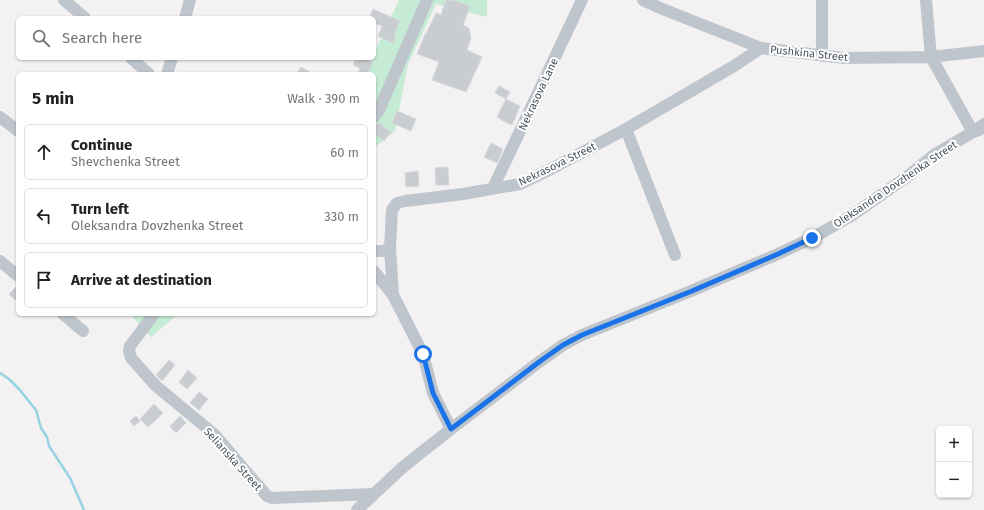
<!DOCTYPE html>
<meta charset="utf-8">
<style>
body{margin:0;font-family:"Fira Sans",sans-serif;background:#f2f2f2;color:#222}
.controls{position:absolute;right:12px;bottom:12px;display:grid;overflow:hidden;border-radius:6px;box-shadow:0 1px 3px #0004}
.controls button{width:36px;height:36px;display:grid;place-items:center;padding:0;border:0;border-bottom:1px solid #e0e0e0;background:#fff;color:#222;font:20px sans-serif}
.stop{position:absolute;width:12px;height:12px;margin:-9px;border:3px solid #1a73e8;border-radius:50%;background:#fff}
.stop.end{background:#1a73e8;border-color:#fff;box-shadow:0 1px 4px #0008}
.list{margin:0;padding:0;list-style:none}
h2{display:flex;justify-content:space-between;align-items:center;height:52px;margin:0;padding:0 16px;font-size:17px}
h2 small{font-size:13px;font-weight:400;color:#767676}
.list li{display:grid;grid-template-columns:26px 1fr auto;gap:12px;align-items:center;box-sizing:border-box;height:56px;margin:0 8px 8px;padding:0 8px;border:1px solid #e0e0e0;border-radius:6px}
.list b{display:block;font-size:15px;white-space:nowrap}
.list p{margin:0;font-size:13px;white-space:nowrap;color:#767676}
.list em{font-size:13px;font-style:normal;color:#767676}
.icon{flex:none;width:22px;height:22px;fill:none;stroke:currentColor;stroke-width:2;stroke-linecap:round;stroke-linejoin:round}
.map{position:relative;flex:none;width:984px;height:510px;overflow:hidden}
.search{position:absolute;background:#fff;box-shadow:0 1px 3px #0004;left:16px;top:16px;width:360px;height:44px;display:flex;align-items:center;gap:10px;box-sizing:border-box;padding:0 14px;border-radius:6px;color:#767676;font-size:15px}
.panel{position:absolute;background:#fff;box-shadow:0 1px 3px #0004;left:16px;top:72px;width:360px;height:244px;border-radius:6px}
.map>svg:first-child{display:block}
.green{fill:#c5ebd5}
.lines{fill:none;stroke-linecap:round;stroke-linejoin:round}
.stream{stroke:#97d3e3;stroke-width:2.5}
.building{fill:#c9ccd0;stroke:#d6d8dc}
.minor{stroke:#bfc5cc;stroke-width:12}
.route{stroke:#1a73e8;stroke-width:5}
.labels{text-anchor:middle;stroke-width:4;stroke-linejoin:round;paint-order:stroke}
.street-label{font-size:11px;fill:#4b545d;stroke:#fff}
</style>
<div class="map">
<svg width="984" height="510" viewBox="0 0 984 510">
<rect width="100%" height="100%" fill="#f3f1f1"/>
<path class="green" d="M399,0H487V17L436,4L408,64L395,131L374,148V74H364L372,58H374V53Z
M130,314H178L151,337Z"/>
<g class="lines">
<path class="stream" d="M0,373L9,379L19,389L36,410L41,428L47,437L49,446L70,478L84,510"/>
</g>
<path class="building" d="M446,0H453L470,6L463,25L469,28L471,38L467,50L482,57L466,92L432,80L439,62L417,54L425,34H426L436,13L441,15Z
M373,9L400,21L394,35L396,36L393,43L378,36L382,26L374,23V18H369Z
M356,58H364L373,62L367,74H358L360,68L353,65Z
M301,67L313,74H296Z
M499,86L510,92L506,99L495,93Z
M506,99L520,106L512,125L501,120V119L497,117Z
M397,111L416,119L411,131L392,123Z
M379,123L391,132L384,141L374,133V129Z
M491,143L503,149L497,163L484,157Z
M448,167L449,185H436L435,168Z
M418,171L419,186L406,187L405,173Z
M18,285V297L15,300L9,294Z
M169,360L175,365L162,381L156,375Z
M188,370L197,378L187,389L179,382Z
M199,392L208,399L199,410L190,403Z
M154,404L163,413L148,427L140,419Z
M136,416L140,421L134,426L130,421Z
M180,416L186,423L176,433L170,426Z"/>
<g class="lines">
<path class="minor" d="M64,0L85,18
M643,0L660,8L761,48L844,58L931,57L984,51
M822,0V56
M926,0L931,57L973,132L979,130
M185,18L190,0
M131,58L149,74
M167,74L172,58
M0,117L18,131
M374,117L379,110L427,0
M626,129L675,255
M493,188L582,0
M374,251H384L390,247
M0,261L18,276
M374,271L393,295L423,354L433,393L451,429
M393,295L390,247L392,210L397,203L405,201L463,194L520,184L549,170L626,129L734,66L761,48
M63,314L83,331
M154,314L130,346L129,351L131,358L156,386L214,434L267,496L272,498L374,494
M357,510L403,467L451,429L539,362L563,345L582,335L691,291L778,254L812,238L851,216L908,176L934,155L973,132L984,124"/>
</g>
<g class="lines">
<path class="route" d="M423,354L433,393L451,429L539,362L563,345L582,335L692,291L778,254L812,238"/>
</g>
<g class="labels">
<g class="street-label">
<text transform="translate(809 53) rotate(6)" y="4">Pushkina Street</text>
<text transform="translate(538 94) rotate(-65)" y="4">Nekrasova Lane</text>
<text transform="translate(557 164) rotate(-26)" y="4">Nekrasova Street</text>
<text transform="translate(895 184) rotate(-34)" y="4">Oleksandra Dovzhenka Street</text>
<text transform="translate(233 459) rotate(48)" y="4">Selianska Street</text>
</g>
</g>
</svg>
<div class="controls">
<button>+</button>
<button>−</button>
</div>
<div class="stop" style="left:423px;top:354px"></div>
<div class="stop end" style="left:812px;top:238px"></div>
<div class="search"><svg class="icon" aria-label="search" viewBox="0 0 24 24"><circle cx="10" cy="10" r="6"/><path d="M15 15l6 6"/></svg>Search here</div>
<section class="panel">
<h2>5 min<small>Walk · 390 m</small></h2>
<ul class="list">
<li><svg class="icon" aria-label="ahead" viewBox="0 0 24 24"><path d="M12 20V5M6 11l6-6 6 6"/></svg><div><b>Continue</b><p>Shevchenka Street</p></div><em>60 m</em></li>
<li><svg class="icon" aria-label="left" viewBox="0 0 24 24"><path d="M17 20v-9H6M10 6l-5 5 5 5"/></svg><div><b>Turn left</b><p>Oleksandra Dovzhenka Street</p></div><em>330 m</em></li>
<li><svg class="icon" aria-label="arrive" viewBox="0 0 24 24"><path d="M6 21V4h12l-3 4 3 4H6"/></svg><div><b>Arrive at destination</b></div></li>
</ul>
</section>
</div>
